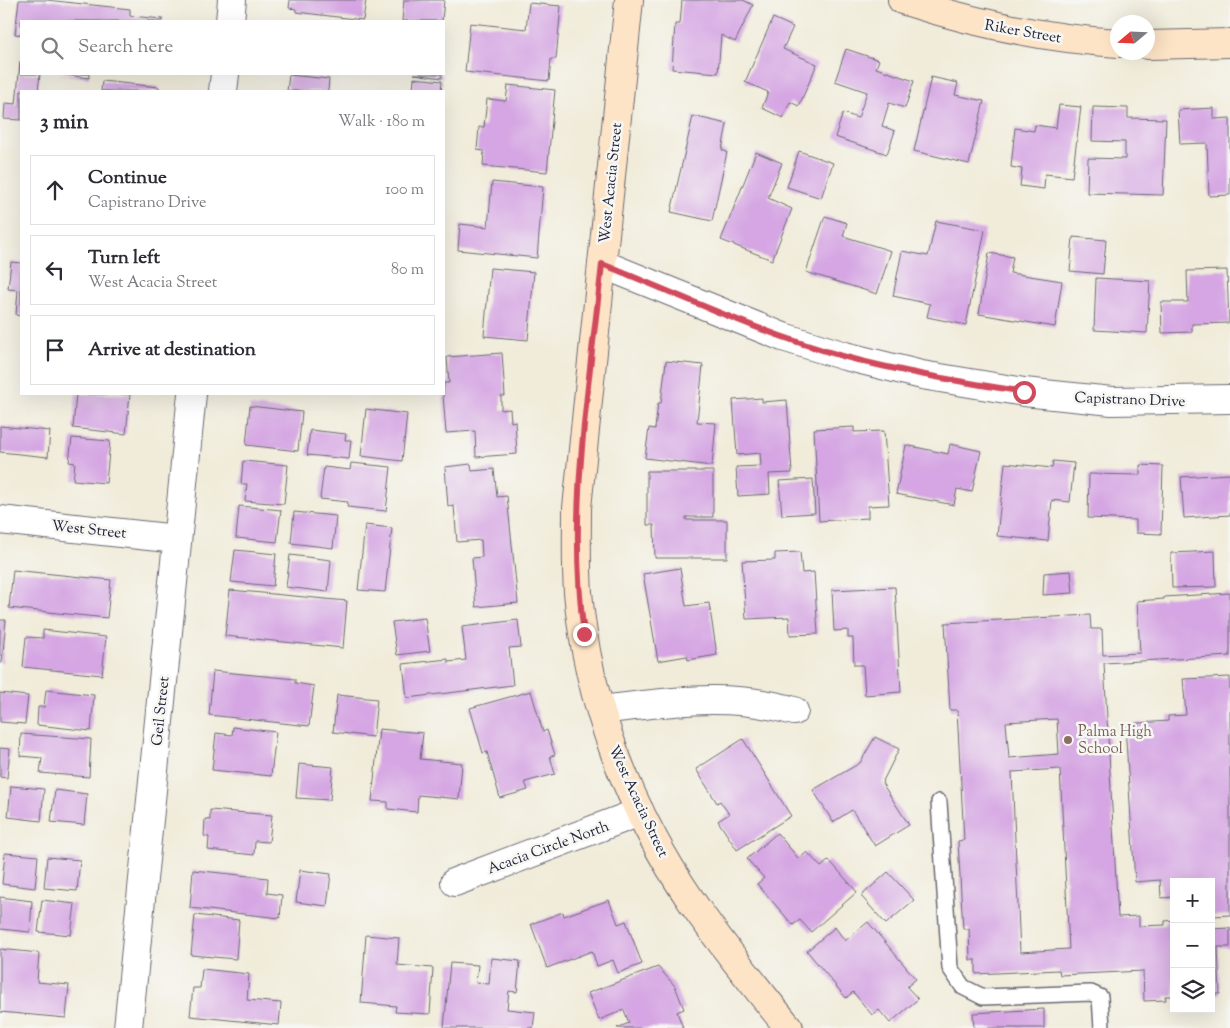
<!DOCTYPE html>
<meta charset="utf-8">
<style>
body{margin:0;font-family:"Sorts Mill Goudy",serif;background:#f7f7f7;color:#2b2b33}
.controls{position:absolute;right:15px;bottom:15px;display:grid;overflow:hidden;border-radius:0px;box-shadow:0 5px 20px #0002}
.controls button{width:45px;height:45px;display:grid;place-items:center;padding:0;border:0;border-bottom:1px solid #e1e1e2;background:#fff;color:#2b2b33;font:25px sans-serif}
.compass{position:absolute;left:1110px;top:15px;width:45px;height:45px;border-radius:50%;background:#fff;box-shadow:0 5px 20px #0002;rotate:251deg}
.stop{position:absolute;width:15px;height:15px;margin:-11px;border:4px solid #d1495b;border-radius:50%;background:#fff}
.stop.end{background:#d1495b;border-color:#fff;box-shadow:0 1px 5px #0008}
.list{margin:0;padding:0;list-style:none}
h2{display:flex;justify-content:space-between;align-items:center;height:65px;margin:0;padding:0 20px;font-size:21px}
h2 small{font-size:16px;font-weight:400;color:#7c7c81}
.list li{display:grid;grid-template-columns:32px 1fr auto;gap:15px;align-items:center;box-sizing:border-box;height:70px;margin:0 10px 10px;padding:0 10px;border:1px solid #e1e1e2;border-radius:0px}
.list b{display:block;font-size:19px;white-space:nowrap}
.list p{margin:0;font-size:16px;white-space:nowrap;color:#7c7c81}
.list em{font-size:16px;font-style:normal;color:#7c7c81}
.icon{flex:none;width:28px;height:28px;fill:none;stroke:currentColor;stroke-width:2;stroke-linecap:round;stroke-linejoin:round}
.map{position:relative;flex:none;width:1230px;height:1028px;overflow:hidden}
.search{position:absolute;background:#fff;box-shadow:0 5px 20px #0002;left:20px;top:20px;width:425px;height:55px;display:flex;align-items:center;gap:12px;box-sizing:border-box;padding:0 18px;border-radius:0px;color:#7c7c81;font-size:19px}
.panel{position:absolute;background:#fff;box-shadow:0 5px 20px #0002;left:20px;top:90px;width:425px;height:305px;border-radius:0px}
.map>svg:first-child{display:block}
.building{fill:#d5a6e3;fill-rule:evenodd}
.lines{fill:none;stroke-linecap:round;stroke-linejoin:round}
.lane-casing{stroke:#6a6973;stroke-width:18}
.street-casing{stroke:#6a6973;stroke-width:30}
.secondary-casing{stroke:#6a6973;stroke-width:30}
.lane{stroke:#fff;stroke-width:15}
.street{stroke:#fff;stroke-width:28}
.secondary{stroke:#fee4c6;stroke-width:28}
.route{stroke:#d1495b;stroke-width:6}
.education-dot{fill:#8d6e63;stroke:#f6f6f2;stroke-width:2}
.labels{text-anchor:middle;stroke-width:5;stroke-linejoin:round;paint-order:stroke}
.street-label{font-size:15px;fill:#22223b;stroke:#f6f6f2}
.education-label{font-size:15px;fill:#785e54;stroke:#f6f6f2;text-anchor:start}
</style>
<div class="map">
<svg width="1230" height="1028" viewBox="0 0 1230 1028">
<rect width="100%" height="100%" fill="#f6f6f2"/>
<filter id="ink" filterUnits="userSpaceOnUse"><feTurbulence type="fractalNoise" baseFrequency=".02" numOctaves="2"/><feDisplacementMap in="SourceGraphic" scale="10" xChannelSelector="R" yChannelSelector="G"/><feConvolveMatrix kernelMatrix="1 2 1 2 8 2 1 2 1" color-interpolation-filters="sRGB"/></filter>
<filter id="wash" filterUnits="userSpaceOnUse"><feTurbulence type="fractalNoise" baseFrequency=".0096" numOctaves="4" result="noise"/><feDisplacementMap in="SourceGraphic" scale="20" xChannelSelector="R" yChannelSelector="G"/><feGaussianBlur stdDeviation="1.12" result="paint"/><feColorMatrix in="noise" values="0 0 0 0 0 0 0 0 0 0 0 0 0 0 0 0 0 1.4 0 .05"/><feComposite in="paint" operator="in"/></filter>
<g filter="url(#wash)">
<rect width="100%" height="100%" fill="#f1ecda"/>
<g id="blocks">
<path class="building" d="M19,0H46L130,9V16L163,19L162,21H21V35L15,34Z
M290,0H366L363,20L296,12V9L289,8Z
M404,0H444L442,21H402Z
M682,0H743L753,5L735,42L721,35L718,73L672,69L675,24H680Z
M529,3L561,6L556,59H551L549,81L465,72L470,23L526,29Z
M773,18L793,27L783,49L817,64L799,106L790,102L783,118L762,108L768,92L745,82Z
M846,49L879,60L876,68L914,81L905,108L889,103L882,126L895,131L887,154L835,137L843,113L858,118L867,92L835,81Z
M20,62L21,74H40L38,91H21V120L4,119L5,103L16,104Z
M58,74H89V78Z
M414,74H442V78Z
M289,75L329,79L328,91H287Z
M931,77L958,83L955,95L984,101L969,164L914,151Z
M414,78L442,81L441,91H413Z
M102,81L159,87V91H101Z
M508,85L555,90L547,172L483,166L484,151L477,150L479,127H484L487,99L506,101Z
M1059,105L1081,107L1072,177L1045,174L1044,189L1020,186L1022,169L1011,167L1015,128L1034,131L1035,125L1056,128Z
M1093,107L1128,108V118L1166,119L1163,195L1087,193L1088,158L1125,159V142L1092,141Z
M1214,108V119L1230,118V195L1209,196L1207,143L1180,144L1178,110Z
M693,116L727,124L722,150L727,152L712,221L671,212Z
M799,151L833,163L821,198L787,187Z
M756,152L782,163L768,198L792,209L772,260L721,240Z
M492,182L543,187L537,258L458,250L460,224L488,227Z
M825,216L847,223L843,236L891,251L877,294L806,272Z
M936,221L985,230L966,325L927,317L930,304L893,296L902,251L928,256Z
M1073,237L1106,240L1103,274L1070,271Z
M989,253L1013,257L1010,273L1062,281L1055,327L979,314Z
M11,262L21,263V316L16,315L18,290L8,289Z
M490,268L534,272L528,340L484,336Z
M1227,270L1229,323L1192,324V332L1162,333L1161,302H1188L1187,271Z
M1096,278L1150,281L1147,333L1094,330Z
M502,353L505,396H501V410L510,409L511,422L515,421L517,454L476,457L475,431L446,433L443,394L444,383H449L447,357Z
M666,361L703,365L697,422L716,423L712,466L645,458L649,428L655,429L658,403H661Z
M76,394H130L126,434L73,428Z
M762,398V402L787,400L792,473L769,474L770,494L738,496L736,467L761,466L760,453L737,455L733,400Z
M250,406L302,412L298,451L246,445Z
M366,409L407,414L402,461L361,456Z
M0,426L50,431L48,457L0,452Z
M854,427V432L884,431L889,505L868,506V518L819,521L814,429Z
M310,430L346,434L345,440H351L349,459L307,455Z
M72,438L110,441L106,483L73,480L75,463L69,462Z
M950,444L981,451L972,492L957,489L954,505L896,494L906,445L948,454Z
M243,461L288,465L284,504L245,501L247,484H241Z
M1053,461L1074,463L1070,502L1052,500L1048,541L997,536L1005,463L1052,468Z
M351,463L391,467L386,511L347,507L348,502L320,499L324,467L350,470Z
M471,464L472,471L494,469L497,497L507,496L518,603L476,607L472,558L482,557L481,540L457,542L454,506L448,507L445,467Z
M1140,465L1163,466L1161,534L1136,533V520L1088,518L1089,474L1140,475Z
M647,471H713V517H686V520H727V558H655L654,525H647Z
M1230,474V515L1184,518L1181,477Z
M813,479L815,513L782,515L779,481Z
M239,506L281,510L277,542L236,538Z
M294,512L336,516L333,548L291,543Z
M365,525L392,528L385,592L358,590Z
M235,550L276,554L273,586L231,582Z
M1215,551L1216,587L1172,588L1171,553Z
M800,552L802,573L814,572L818,634L790,635L789,617L746,619L742,561L775,560V553Z
M290,555L331,560L328,592L286,587Z
M680,568L686,606L709,603L717,655L688,660L687,656L658,661L643,574Z
M13,570L111,580L107,618L9,608Z
M1071,571L1073,593L1043,595L1044,573Z
M895,587L901,692L865,695L863,665H854L853,638H848V630L834,631L832,590Z
M230,590L347,601L343,648L225,636Z
M1230,593V656L1104,663L1118,917L1139,916V926L1165,925V921L1174,920V996H1165L1166,1000L1144,1001L1143,971L1060,975L1059,970L976,974V960H970L969,929H963L958,841L964,840L957,710H950L945,623L1090,615L1091,629H1102L1103,655L1140,653L1137,601L1164,599V597ZM1057,719L1059,754L1009,758L1006,722ZM1060,769L1069,949L1020,952L1012,772Z
M425,618L430,651L397,655L392,622Z
M0,620H6L2,663H0Z
M518,620L521,647L509,648L513,685L407,698L403,664L448,659V662L466,660L462,627Z
M43,630L106,637L102,675L23,667L26,637L43,638Z
M213,671L295,679V683L314,686L309,726L209,715Z
M1230,677V915L1213,916L1211,882H1174V897L1161,898L1160,880L1135,882L1125,724L1168,721V716L1186,715L1183,679Z
M46,690L94,695L91,731L37,725L38,707H44Z
M531,691L543,732L547,730L555,755L550,756L555,774L525,782L528,790L500,798L487,752L483,753L470,708Z
M0,693L28,696L25,724L0,722Z
M337,695L377,699L373,737L333,732Z
M233,727L276,732L271,776L212,770L216,733L232,735Z
M379,729L423,733L420,759L462,763L459,799L418,795L417,812L388,809V802L372,801Z
M21,734L91,739L89,777L40,773L42,758L20,756Z
M875,737L899,749L882,783L909,825L875,846L852,810L833,822L813,790L860,763Z
M743,739L791,816L737,850L718,821L729,814L720,801L717,803L696,769Z
M0,748L10,749L7,778L0,777Z
M299,764L333,767L330,800L296,798Z
M11,786L44,789L41,821L8,817Z
M55,790L87,794L84,825L51,822Z
M210,810L272,815L269,842L255,841L254,855L208,850L209,837L204,836L205,819L210,820Z
M777,833L799,859L807,852L821,867L829,860L857,892L811,932L800,920L793,925L757,884L764,878L747,859Z
M5,853L38,856L35,888L2,884Z
M47,857L80,860L77,891L44,888Z
M193,870L268,878L267,893L282,895L280,918L190,908Z
M300,870L331,874L327,906L296,902Z
M888,872L914,900L886,924L861,896Z
M0,897L32,901L30,932L0,929Z
M42,900L75,904L71,935L38,932Z
M609,900L618,924L626,921L642,964L618,973L613,960L597,966L592,951L547,968L531,924L563,912L564,916Z
M195,915L239,920L236,959L191,955Z
M868,922L916,979L907,987L918,999L890,1023L879,1010L872,1015L853,992L846,998L807,951L835,927L845,941Z
M1230,928V947H1218L1220,994H1211V929Z
M366,935L399,938L397,965L433,968L430,1014L395,1012L396,1006L361,1003Z
M0,949L39,953L37,982L69,985L66,1018L0,1012Z
M491,958L520,961L517,992L509,991L507,1009L535,1012L533,1028H444L450,963L478,965L476,983L489,984Z
M658,967L675,986L684,1009L677,1012L683,1028H617L629,1023L624,1010L599,1020L588,993Z
M202,969L249,974L247,1000L281,1003L279,1025L190,1016L193,988H200Z
M1044,1009V1028H974L973,1013Z"/>
</g>
</g>
<g filter="url(#ink)">
<use href="#blocks" fill-opacity="0" stroke="#6a6973" stroke-width="1"/>
<g class="lines">
<g class="lane-casing">
<path id="lane" d="M939,802L950,968L963,987L983,997L1091,993L1100,997L1102,1028"/>
</g>
<g class="street-casing">
<path id="street" d="M230,21L232,0
M223,91L225,74
M602,264L783,337L845,356L922,375L1024,392L1112,401L1230,399
M0,520L177,539
M601,710C665,702 731,692 794,711
M455,882L640,812
M128,1028L192,394"/>
</g>
<g class="secondary-casing">
<path id="secondary" d="M629,0L577,508C577,536 576,564 578,592C587,702 630,811 692,902C722,946 756,987 789,1028
M902,0C973,23 1043,38 1118,43
M1148,45L1230,43"/>
</g>
<use href="#lane" class="lane"/>
<use href="#street" class="street"/>
<use href="#secondary" class="secondary"/>
</g>
</g>
<g class="lines" filter="url(#ink)">
<path class="route" d="M584,634C567,511 589,387 602,264C682,296 762,334 846,357C905,373 964,382 1024,392"/>
</g>
<circle class="education-dot" cx="1068" cy="740" r="5"/>
<g class="labels">
<g class="street-label">
<text transform="translate(1023 31) rotate(10)" y="5">Riker Street</text>
<text transform="translate(610 183) rotate(-84)" y="5">West Acacia Street</text>
<text transform="translate(1130 399) rotate(2)" y="5">Capistrano Drive</text>
<text transform="translate(89 529) rotate(6)" y="5">West Street</text>
<text transform="translate(160 711) rotate(-84)" y="5">Geil Street</text>
<text transform="translate(639 801) rotate(65)" y="5">West Acacia Street</text>
<text transform="translate(548 847) rotate(-20)" y="5">Acacia Circle North</text>
</g>
<g class="education-label">
<text x="1078" y="736">Palma High<tspan x="1078" dy="17">School</tspan></text>
</g>
</g>
</svg>
<div class="controls">
<button>+</button>
<button>−</button>
<button><svg class="icon" aria-label="layers" viewBox="0 0 24 24"><path d="M12 4l9 5-9 5-9-5zM3 14l9 5 9-5"/></svg></button>
</div>
<svg class="compass" viewBox="-18 -18 36 36"><path d="M0-13l5 13h-10z" fill="#e53935"/><path d="M0 13l5-13h-10z" fill="#7c7c81"/></svg>
<div class="stop" style="left:1024px;top:392px"></div>
<div class="stop end" style="left:584px;top:634px"></div>
<div class="search"><svg class="icon" aria-label="search" viewBox="0 0 24 24"><circle cx="10" cy="10" r="6"/><path d="M15 15l6 6"/></svg>Search here</div>
<section class="panel">
<h2>3 min<small>Walk · 180 m</small></h2>
<ul class="list">
<li><svg class="icon" aria-label="ahead" viewBox="0 0 24 24"><path d="M12 20V5M6 11l6-6 6 6"/></svg><div><b>Continue</b><p>Capistrano Drive</p></div><em>100 m</em></li>
<li><svg class="icon" aria-label="left" viewBox="0 0 24 24"><path d="M17 20v-9H6M10 6l-5 5 5 5"/></svg><div><b>Turn left</b><p>West Acacia Street</p></div><em>80 m</em></li>
<li><svg class="icon" aria-label="arrive" viewBox="0 0 24 24"><path d="M6 21V4h12l-3 4 3 4H6"/></svg><div><b>Arrive at destination</b></div></li>
</ul>
</section>
</div>
